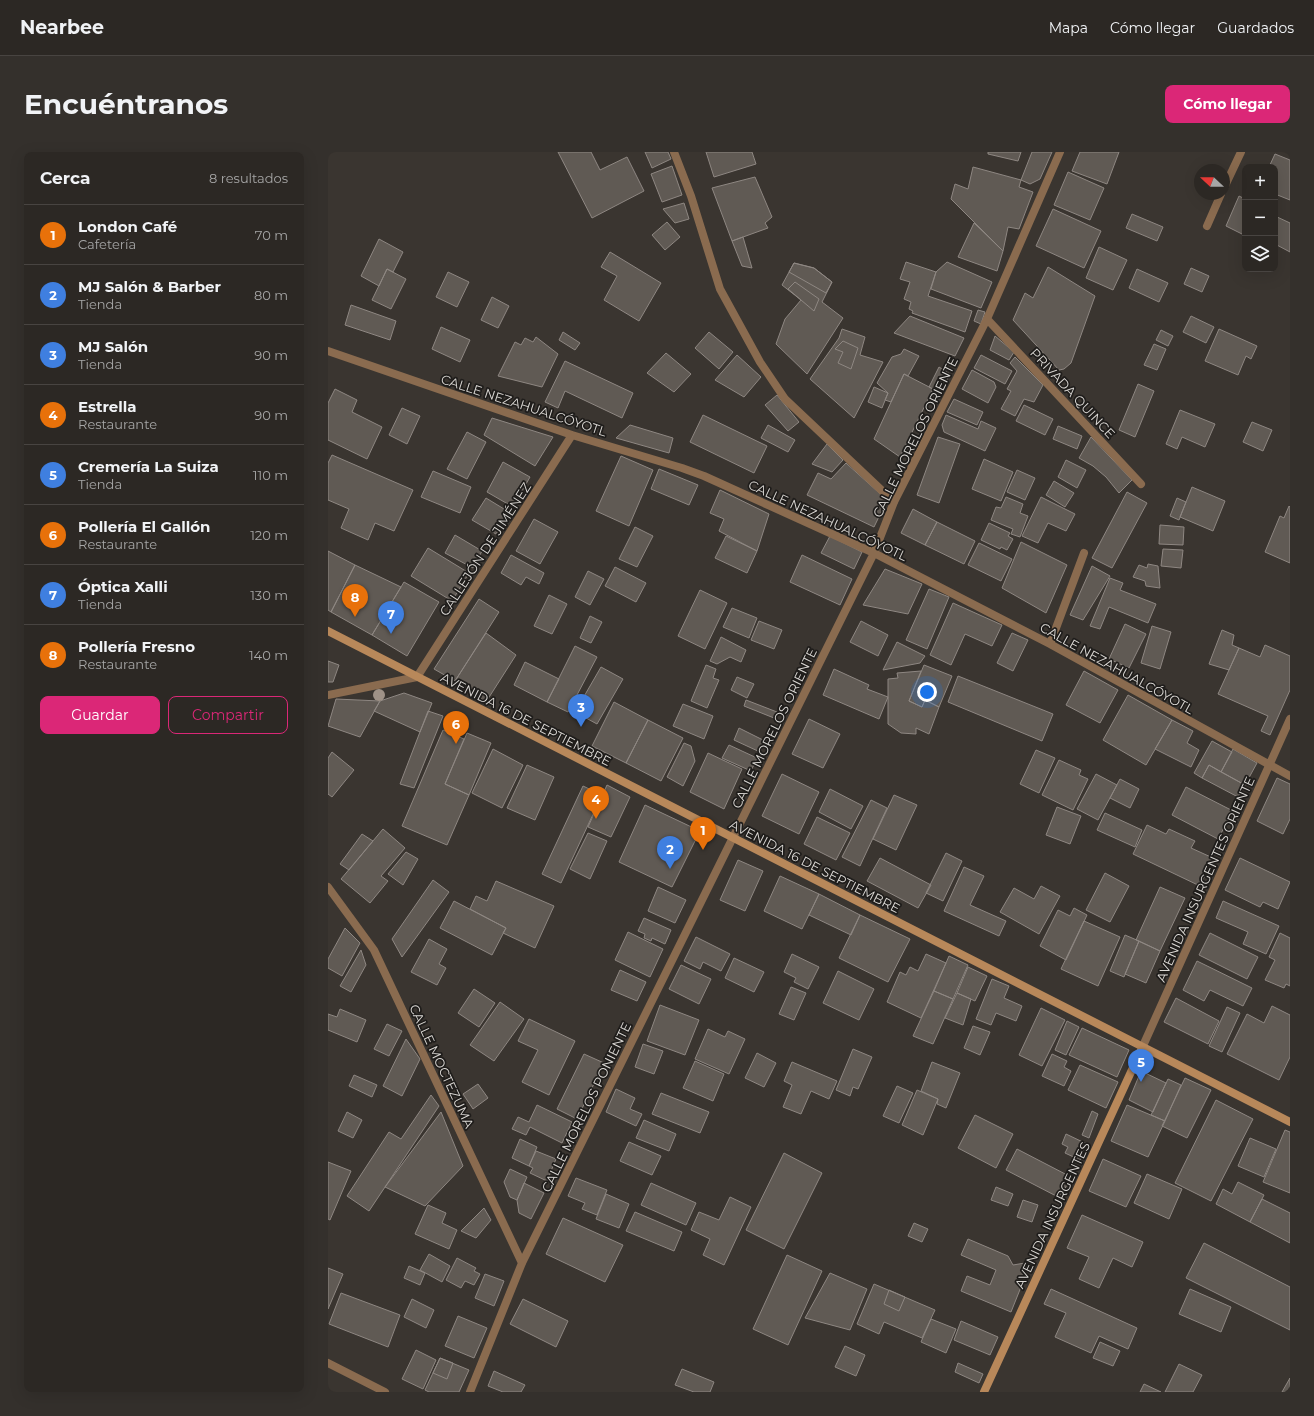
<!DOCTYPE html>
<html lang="es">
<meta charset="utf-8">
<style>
body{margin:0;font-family:Montserrat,sans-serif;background:#34302c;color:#f1f3f6}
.controls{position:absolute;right:12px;top:12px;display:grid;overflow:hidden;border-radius:8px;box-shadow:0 4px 16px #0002}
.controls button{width:36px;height:36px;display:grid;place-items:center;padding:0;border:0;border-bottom:1px solid #484441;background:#2c2824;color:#f1f3f6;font:20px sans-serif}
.compass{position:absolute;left:866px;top:12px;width:36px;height:36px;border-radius:50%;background:#2c2824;box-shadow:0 4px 16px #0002;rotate:292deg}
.you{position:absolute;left:599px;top:540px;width:14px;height:14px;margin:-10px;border:3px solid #fff;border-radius:50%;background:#1a73e8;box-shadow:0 0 0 6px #1a73e833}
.badge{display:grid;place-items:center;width:26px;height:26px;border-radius:50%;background:#db2777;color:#fff;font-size:13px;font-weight:700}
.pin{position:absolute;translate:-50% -33px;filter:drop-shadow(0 1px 2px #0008)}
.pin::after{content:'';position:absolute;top:21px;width:14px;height:12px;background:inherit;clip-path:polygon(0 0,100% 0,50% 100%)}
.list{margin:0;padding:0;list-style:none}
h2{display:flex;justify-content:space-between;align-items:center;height:52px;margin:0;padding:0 16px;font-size:17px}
h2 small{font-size:13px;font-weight:400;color:#a6a6a6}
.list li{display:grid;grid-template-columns:26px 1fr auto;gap:12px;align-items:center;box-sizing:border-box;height:60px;padding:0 16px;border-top:1px solid #484441}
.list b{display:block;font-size:15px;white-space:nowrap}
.list p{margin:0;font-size:13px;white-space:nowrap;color:#a6a6a6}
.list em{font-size:13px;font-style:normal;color:#a6a6a6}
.actions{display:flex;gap:8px;padding:12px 16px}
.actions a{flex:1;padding:9px 0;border:1px solid #db2777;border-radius:8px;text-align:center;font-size:14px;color:#db2777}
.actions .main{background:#db2777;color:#fff}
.icon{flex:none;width:22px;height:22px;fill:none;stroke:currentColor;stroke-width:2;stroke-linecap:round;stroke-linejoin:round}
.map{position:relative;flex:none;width:962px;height:1240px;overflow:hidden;border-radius:8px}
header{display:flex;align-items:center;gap:24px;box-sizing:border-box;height:56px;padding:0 20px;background:#2c2824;border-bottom:1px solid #484441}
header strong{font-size:19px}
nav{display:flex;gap:22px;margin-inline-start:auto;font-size:14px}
.intro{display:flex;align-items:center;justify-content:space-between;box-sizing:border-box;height:96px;padding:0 24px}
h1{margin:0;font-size:28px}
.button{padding:10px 18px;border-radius:8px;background:#db2777;color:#fff;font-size:14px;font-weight:700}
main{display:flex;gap:24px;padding:0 24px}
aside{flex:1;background:#2c2824;border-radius:8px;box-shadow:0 4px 16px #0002}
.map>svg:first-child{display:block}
.building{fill:#605a54;stroke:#8e8782}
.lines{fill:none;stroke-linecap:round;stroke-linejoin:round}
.street{stroke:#8a6b4f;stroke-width:8}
.secondary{stroke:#b8885a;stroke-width:8}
.tree{fill:#9f9287}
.labels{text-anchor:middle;stroke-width:3.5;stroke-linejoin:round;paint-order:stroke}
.street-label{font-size:13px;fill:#dcd9d5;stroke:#1f1d1b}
</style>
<header>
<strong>Nearbee</strong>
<nav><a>Mapa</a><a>Cómo llegar</a><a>Guardados</a></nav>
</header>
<div class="intro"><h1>Encuéntranos</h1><a class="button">Cómo llegar</a></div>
<main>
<aside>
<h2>Cerca<small>8 resultados</small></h2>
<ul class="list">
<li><span class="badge" style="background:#e8710a">1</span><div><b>London Café</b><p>Cafetería</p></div><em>70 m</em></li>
<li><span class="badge" style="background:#3f7fe0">2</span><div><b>MJ Salón &amp; Barber</b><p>Tienda</p></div><em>80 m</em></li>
<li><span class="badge" style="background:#3f7fe0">3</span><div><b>MJ Salón</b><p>Tienda</p></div><em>90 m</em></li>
<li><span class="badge" style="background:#e8710a">4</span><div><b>Estrella</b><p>Restaurante</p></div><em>90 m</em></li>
<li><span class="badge" style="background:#3f7fe0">5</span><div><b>Cremería La Suiza</b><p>Tienda</p></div><em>110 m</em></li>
<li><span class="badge" style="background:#e8710a">6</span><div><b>Pollería El Gallón</b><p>Restaurante</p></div><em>120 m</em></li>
<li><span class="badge" style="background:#3f7fe0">7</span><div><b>Óptica Xalli</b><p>Tienda</p></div><em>130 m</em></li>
<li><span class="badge" style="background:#e8710a">8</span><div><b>Pollería Fresno</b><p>Restaurante</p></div><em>140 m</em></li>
</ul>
<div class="actions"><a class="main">Guardar</a><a>Compartir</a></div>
</aside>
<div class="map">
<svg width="962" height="1240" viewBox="0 0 962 1240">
<rect width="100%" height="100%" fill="#3a3530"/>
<path class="building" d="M230,0H263L272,18L299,5L316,39L264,66Z
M317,0H340L343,7L324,16Z
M378,0H424L428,12L386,25Z
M660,0H693L690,9L660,2Z
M704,0H724L712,27L702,32L693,28Z
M752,0H791L779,32L744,19Z
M947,2L962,8V48L947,42V15H941Z
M344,14L354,43L334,50L323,22Z
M645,15L693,28L691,35L705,40L691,77L680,75L675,99L623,47L627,32L640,37Z
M740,20L776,36L762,68L726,53Z
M427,25L444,65L437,71L440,76L404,89L384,36Z
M911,44L917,47L916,83L898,74Z
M356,51L361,67L347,71L335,57Z
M725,57L773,79L756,116L708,94Z
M804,62L835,75L829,89L798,76Z
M947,64L962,71V100L947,92Z
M339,70L352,85L337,98L324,83Z
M646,71L675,99L669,119L630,105Z
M415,85L424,116L414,114L404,89Z
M51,87L75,100L65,120L59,117L51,134L33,124Z
M771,95L799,108L785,138L758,126Z
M282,100L333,131L311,169L276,148L289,124L273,115Z
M578,110L608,120L600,144L644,159L637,180L584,161L585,159L581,157L583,150L576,147L582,130L572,127Z
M619,110L664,130L653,156L603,137L608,120Z
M466,111L486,116L504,130L494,150L515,166L479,222L448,192L457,167L473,148L454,133Z
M466,111L486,116L504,130L498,141L461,120Z
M720,115L767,144L743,211L736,217L731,218L685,168L697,141L705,146Z
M863,116L881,124L874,140L856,132Z
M59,117L78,127L63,157L44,148Z
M809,117L840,131L831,150L801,136Z
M120,120L141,130L129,155L108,145Z
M467,130L491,147L486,159L460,137Z
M164,145L181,154L170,176L153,168Z
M23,153L68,169L62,188L17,173Z
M650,158L657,160L653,172L646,169Z
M582,164L636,186L627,204L566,181Z
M863,164L886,175L878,191L855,180Z
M113,175L142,188L132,210L104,197Z
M514,177L537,185L532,203L555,210L526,266L482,227L511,186Z
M891,177L929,194L923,207L918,204L910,223L877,209Z
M833,178L845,184L840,194L828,188Z
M235,180L252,191L247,198L231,188Z
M381,180L405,200L391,217L367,196Z
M667,184L686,200L681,208L662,198Z
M208,185L230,202L214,235L170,224L187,190L193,193L197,186L205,190Z
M515,189L530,196L523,217L510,211L515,200L507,197Z
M826,192L838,197L829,218L816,213Z
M576,197L591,204L580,224L576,222L563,250L557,248L560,241L549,231L564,205L573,202Z
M338,201L363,222L346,240L319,221Z
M409,203L433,225L416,245L387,228Z
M653,203L684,219L677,232L646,216Z
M687,205L715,233L706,250L696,247L687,264L673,257L683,239L679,237L689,219L682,211Z
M237,209L305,241L294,266L237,239L230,256L217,250Z
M611,215L622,222L612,241L601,235Z
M644,218L666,230L668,235L660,251L634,237Z
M576,222L605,237L572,305L546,287Z
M810,232L826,239L807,285L791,278Z
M546,235L560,241L554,256L540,250Z
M7,237L29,248L24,260L54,275L39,307L0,288V251Z
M449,243L471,270L460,279L437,253Z
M626,247L655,260L649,273L619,260Z
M696,253L725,267L717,283L688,269Z
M74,256L92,264L79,292L61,283Z
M852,258L887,272L877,295L854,285L849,297L838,292Z
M375,263L439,294L426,321L362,290Z
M618,263L650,277L653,269L668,276L657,299L616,280L614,273Z
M164,266L225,285L207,314L156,283Z
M924,270L944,278L935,299L915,290Z
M302,273L345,286L341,301L288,286Z
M440,273L467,288L460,300L433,286Z
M730,274L754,284L749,297L725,287Z
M139,280L158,290L139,327L119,317Z
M610,285L632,292L611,351L589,343Z
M763,285L804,328L791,341L778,325L765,314L751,306Z
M499,292L515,308L504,320L484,312Z
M4,303L85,338L66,379L47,371L40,388L13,376L21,357L0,348V311Z
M293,304L325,318L301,374L268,359Z
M656,307L685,320L673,349L644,337Z
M738,308L758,318L749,336L730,325Z
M175,310L202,325L185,355L159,340Z
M518,311L559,348L546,375L479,343L490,321L503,327Z
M331,317L370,333L361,353L323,337Z
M689,318L707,326L697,348L679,340Z
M105,319L143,335L132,361L93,345Z
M726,329L746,341L737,355L718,343Z
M864,335L897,349L885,379L852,365Z
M392,338L441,362L429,399L391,379L396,367L382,361Z
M799,340L819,351L784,416L764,406Z
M678,345L695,352L692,361L700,364L692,385L683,382L685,377L663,368L668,355L673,356Z
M713,345L747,362L738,379L720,371L710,391L694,384Z
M158,346L181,360L168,382L144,368Z
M849,346L858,350L851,368L842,364Z
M961,354L962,355V411L937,400L952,364L956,366Z
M585,357L609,370L597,393L573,381Z
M206,367L230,380L212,412L188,399Z
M609,370L647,389L636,412L597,393Z
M661,371L682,381L680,384L685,387L679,398L673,395L672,397L653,388Z
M832,373L856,375L855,393L831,392Z
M307,375L325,384L309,415L291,407Z
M127,383L154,399L145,416L117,401Z
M398,384L429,399L419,421L387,406Z
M502,384L534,400L526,417L493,401Z
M693,390L739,413L718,461L674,436Z
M651,391L684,407L673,429L640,413Z
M100,396L141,421L124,449L83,424Z
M835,397L855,398L853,416L833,414Z
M0,399L27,413L3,460L0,458Z
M183,403L216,421L211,432L198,425L193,433L173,421Z
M474,403L524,427L512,453L462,430Z
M820,412L830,414L832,436L818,434L817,429L805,425L811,413L819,416Z
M27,413L73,435L44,483L3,460Z
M764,414L782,424L755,468L742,463Z
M287,415L318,431L308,450L277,434Z
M557,417L594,432L580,462L535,453Z
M260,419L276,427L262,453L247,445Z
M782,426L795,431L792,438L828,452L820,471L781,455L772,477L762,474Z
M76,430L111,450L79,504L44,483Z
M601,437L621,445L599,497L578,488Z
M372,438L399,451L377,497L350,484Z
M221,443L239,452L224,482L206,474Z
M151,447L171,460L127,529L106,517Z
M625,451L674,473L664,494L637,482L623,513L602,503Z
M404,456L429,466L421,486L395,475Z
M262,464L274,470L263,491L252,486Z
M431,469L454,478L446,497L423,488Z
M533,469L560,483L550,504L522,490Z
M797,472L818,482L801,516L781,507Z
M824,474L843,480L832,517L813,511Z
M894,478L906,483L904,493L911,496L901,518L881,512Z
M158,481L188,503L158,550L127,529Z
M684,481L700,488L685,519L669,511Z
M393,485L418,498L413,510L402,505L389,512L382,509Z
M569,490L597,504L592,511L555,518Z
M937,493L962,504V538L942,583L933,579L940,564L890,542L911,496L932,505Z
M247,494L269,505L240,560L219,550Z
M0,509L11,513L5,530H0Z
M197,510L231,527L219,550L186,533Z
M378,513L388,517L385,526L391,528L379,556L363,549Z
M596,513L624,524L611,555L597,548L594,555L581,549Z
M273,515L295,527L269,572L247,560Z
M506,517L541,533L539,537L560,545L551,567L495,543Z
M593,519L581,549L594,555L597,548L611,555L601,582L588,576V582L573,581L560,572V527L570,526L569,521Z
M756,519L790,538L772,571L738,553Z
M630,524L725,562L714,589L620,550Z
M409,525L426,532L419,546L403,538Z
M76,541L104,551L92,580L46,559L52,549Z
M800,543L844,568L818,613L775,588Z
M8,547L52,549L32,585L0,574Z
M418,548L449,560L446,566L416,554Z
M286,550L320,568L298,611L264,594Z
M355,552L385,564L376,587L345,574Z
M100,559L115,564L86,636L72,632Z
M481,567L512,582L495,616L464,602Z
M320,568L355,586L333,629L298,611Z
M844,568L865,579L859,591L871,598L863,615L827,597Z
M411,576L437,589L432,600L406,588Z
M115,578L136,587L117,632L141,643L119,693L74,674Z
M139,581L163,591L141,643L117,632Z
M884,589L904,600L893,620L881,613L874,626L866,621Z
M356,591L363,594L367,609L355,634L339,625Z
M401,593L429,606L423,619L394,606Z
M165,597L195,613L174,656L144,641Z
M905,597L929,611L917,633L893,620Z
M708,598L727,606L711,641L692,632Z
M4,600L26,618L4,645L0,642V606Z
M380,601L414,617L396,657L362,640Z
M731,608L753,618L751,623L760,627L745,658L714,643Z
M199,613L226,625L207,668L179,656Z
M881,613L917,633L910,645L874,626Z
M454,622L491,640L471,682L434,664Z
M768,622L789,633L770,668L749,657Z
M949,626L962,632V667L955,682L929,669Z
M792,627L811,637L802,656L782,646Z
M279,633L302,645L283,685L260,675Z
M255,634L274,643L233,731L214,722Z
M858,635L905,659L890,687L844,663Z
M502,637L535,654L523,677L491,660Z
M566,643L589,653L568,698L545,687Z
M543,648L559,656L532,714L514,705Z
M317,653L372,679L344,735L291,710Z
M729,655L753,664L742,692L718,683Z
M777,661L814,678L807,695L769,678Z
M489,665L522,681L508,708L476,692Z
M819,673L838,682L841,677L867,689L863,696L885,706L872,734L805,702Z
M55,677L77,696L53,724L60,729L42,751L13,727Z
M260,681L279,689L262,727L242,717Z
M34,682L45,689L21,718L12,712Z
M78,700L90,707L75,733L60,722Z
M618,701L634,709L615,749L598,741Z
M552,706L603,733L590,756L539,729Z
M912,706L962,730L950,757L935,750L932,755L897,738Z
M410,708L435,719L417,759L392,748Z
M636,715L656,724L642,753L678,769L671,784L616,759Z
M777,721L801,734L782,770L758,758Z
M452,724L491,742L474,777L436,759Z
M105,728L121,740L74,805L64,787Z
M168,729L226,754L207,796L175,781L178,776L142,757L148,744L159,749Z
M713,734L732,744L711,782L672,760L686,736L706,747Z
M330,735L358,748L347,771L320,759Z
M832,735L857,746L832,799L808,788Z
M491,742L532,763L523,783L481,763Z
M126,749L178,776L164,803L112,776Z
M895,749L951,774L938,802L915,792L920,780L888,766Z
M746,756L759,763L738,808L712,794L730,758L742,764Z
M532,763L582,787L560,830L511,806Z
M316,766L343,778L337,792L324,786L323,789L316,786L317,782L310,779Z
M756,769L792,785L770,834L733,817Z
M17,776L32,791L14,824L0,816V807Z
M300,780L335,797L322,825L287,808Z
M882,781L930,805L919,827L871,803Z
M952,781L962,786V834L958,832L956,836L937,828L947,808L941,805Z
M797,783L811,789L796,825L782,819Z
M368,785L402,802L393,819L375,810L372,817L356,809Z
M101,787L119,797L111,812L118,816L109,833L83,820Z
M811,789L832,799L818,831L797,822Z
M33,798L38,813L23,840L12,834Z
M464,802L491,815L480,837L466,830L468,826L456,820Z
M598,802L618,811L593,866L559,850L572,820L578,823L582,815L590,819Z
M621,804L640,813L625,847L606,839Z
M406,806L436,820L426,840L397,826Z
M869,809L924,836L915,854L882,838L876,849L855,838Z
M353,813L383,827L371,852L341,837Z
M640,815L659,824L647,849L629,841Z
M292,818L318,830L309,849L283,838Z
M510,819L546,837L531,868L495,851Z
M664,827L681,834L676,846L694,854L688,869L668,861L663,873L648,867Z
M463,835L478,841L466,868L451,862Z
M146,837L167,851L151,875L130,861Z
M606,839L625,847L605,892L585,884Z
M629,841L643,847L635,873L617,866Z
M848,846L891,869L880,892L836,870Z
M172,850L196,867L166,909L142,893Z
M332,853L371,868L357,903L319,889Z
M944,854L962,863V905L951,928L899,902L919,862L936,871Z
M899,855L912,861L894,900L881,894Z
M713,856L737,868L714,914L691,903Z
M12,857L38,868L29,890L0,878V862L9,865Z
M201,867L247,889L221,943L194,930L210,898L190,889Z
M739,869L751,875L738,903L727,898Z
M59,872L74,879L61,904L46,897Z
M645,874L662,880L652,903L636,896Z
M754,876L801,898L789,925L741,903Z
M380,877L397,885L400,879L417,887L401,922L367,907Z
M78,887L92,907L74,944L55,934Z
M315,892L335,899L326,922L307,915Z
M525,897L544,905L530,937L525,935L522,944L508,938Z
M429,901L448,911L436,935L417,926Z
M256,902L276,911L249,967L229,957Z
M724,902L739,909L736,915L743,919L736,934L714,924Z
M367,909L396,922L385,949L355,936Z
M464,910L509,929L501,947L483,939L473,962L455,955L464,933L456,929Z
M604,910L632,921L618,956L609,952L610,947L593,939Z
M752,913L790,930L778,956L740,938Z
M813,919L838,931L825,960L801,948Z
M26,923L49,933L44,945L21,934Z
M857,926L883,938L859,986L834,974Z
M840,927L853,933L837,969L823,963Z
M150,932L160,946L145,957L135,942Z
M569,934L585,941L571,971L555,964Z
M288,937L307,946L302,957L314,962L308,974L278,960Z
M589,938L610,947L595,983L574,973Z
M333,941L381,960L372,981L324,962Z
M103,943L111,954L41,1059L19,1044L61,980L73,987Z
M888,948L925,967L883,1049L847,1031Z
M209,953L244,970L234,991L202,975L198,983L184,977L190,965L201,970Z
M799,953L837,969L820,1005L783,989Z
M764,959L770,962L761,986L754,983Z
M19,960L34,968L25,986L10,979Z
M113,960L135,1014L97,1054L57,1035Z
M647,963L685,982L668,1016L630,996Z
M316,968L348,982L341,999L308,986Z
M957,978L962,980V1041L935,1030Z
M738,982L759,992L752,1008L737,1001L740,995L734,992Z
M922,986L948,997L936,1025L910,1014Z
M192,987L209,995L201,1014L184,1006Z
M301,990L333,1004L324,1023L292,1009Z
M689,997L743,1025L732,1046L678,1018Z
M208,999L228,1007L219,1029L202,1021L205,1016L201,1014Z
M456,1001L494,1021L456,1097L418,1078Z
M775,1007L813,1024L798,1055L761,1039Z
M0,1010L23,1019L2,1068L0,1067Z
M182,1017L199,1025L189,1048L182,1045L176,1030Z
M819,1022L854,1037L841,1067L806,1051Z
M248,1026L279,1038L269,1063L254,1057L257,1051L240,1044Z
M910,1030L936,1043L922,1070L888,1052L895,1037L904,1042Z
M196,1031L216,1041L203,1067L191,1061L189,1048Z
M323,1031L368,1051L358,1073L313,1053Z
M668,1035L685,1042L680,1054L663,1048Z
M278,1042L301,1052L291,1076L268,1067Z
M402,1045L423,1055L396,1113L375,1103L382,1087L363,1078L371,1060L391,1068Z
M934,1047L962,1061V1091L922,1070Z
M695,1048L710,1053L704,1070L689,1065Z
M100,1053L118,1061L114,1071L129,1078L121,1097L87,1082Z
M156,1056L163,1068L148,1086L133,1079Z
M307,1060L354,1080L346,1099L298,1079Z
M754,1063L815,1090L804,1115L785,1106L771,1136L751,1127L761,1105L739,1096Z
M235,1066L295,1093L277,1130L218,1102Z
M586,1071L600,1077L594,1090L580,1084Z
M640,1087L680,1104L685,1113L703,1110L683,1160L633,1139L639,1124L662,1133L668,1118L633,1103Z
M876,1091L962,1135V1178L858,1126Z
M101,1102L122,1114L114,1130L92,1118Z
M459,1103L494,1119L460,1193L425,1177Z
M129,1106L148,1116L146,1119L152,1122L146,1133L137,1129L133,1136L118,1128Z
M81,1114L97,1121L92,1133L76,1126Z
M0,1116L15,1122L0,1157Z
M502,1121L539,1137L522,1178L477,1166Z
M157,1122L176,1129L166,1154L147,1146Z
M546,1132L607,1158L594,1186L556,1170L551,1182L529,1172Z
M723,1137L809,1176L800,1197L771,1184L763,1201L727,1185L738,1161L716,1152Z
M862,1137L903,1155L893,1180L851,1162Z
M561,1138L577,1145L571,1159L556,1152Z
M13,1141L72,1163L60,1195L1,1172Z
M84,1147L106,1158L98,1176L76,1165Z
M195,1147L240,1169L228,1195L182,1172Z
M130,1164L159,1176L146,1206L117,1194Z
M603,1167L628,1177L618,1201L593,1190Z
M633,1169L670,1185L662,1203L626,1188Z
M772,1190L792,1199L785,1214L765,1206Z
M517,1194L537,1203L528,1224L507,1215Z
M88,1198L108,1208L95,1237L74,1227Z
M112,1206L141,1218L131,1240H101L97,1238Z
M112,1206L125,1211L119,1227L105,1221Z
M630,1211L655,1222L651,1231L627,1220Z
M851,1212L874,1223L865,1240H837Z
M354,1217L386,1230L382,1240H366L347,1233Z
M166,1219L197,1233L193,1240H175L160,1234Z
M962,1226V1240H954Z
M816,1232L833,1240H812Z"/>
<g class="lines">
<path class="street" d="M346,0L363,44L392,137L432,210L457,247L566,350
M896,36L913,0
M879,74L893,42
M659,167L813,332
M0,199L244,283L354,316L376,324L546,401L722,492L962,624
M722,492L756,401
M0,543L89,525L244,283
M0,735L46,798L194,1111
M814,896L962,567
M0,1211L57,1240
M142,1240L194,1111L546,401L566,350L659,167L732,0"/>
<path class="secondary" d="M0,479L962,970
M656,1240L814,896"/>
</g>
<circle class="tree" cx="51" cy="543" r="6"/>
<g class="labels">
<g class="street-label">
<text transform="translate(745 241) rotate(47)" y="5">PRIVADA QUINCE</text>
<text transform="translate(196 253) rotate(18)" y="5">CALLE NEZAHUALCÓYOTL</text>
<text transform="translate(587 285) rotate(-64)" y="5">CALLE MORELOS ORIENTE</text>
<text transform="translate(500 368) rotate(25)" y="5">CALLE NEZAHUALCÓYOTL</text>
<text transform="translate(157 397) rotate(-57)" y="5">CALLEJÓN DE JIMÉNEZ</text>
<text transform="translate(789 516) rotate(29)" y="5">CALLE NEZAHUALCÓYOTL</text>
<text transform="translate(198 567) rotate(27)" y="5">AVENIDA 16 DE SEPTIEMBRE</text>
<text transform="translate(446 576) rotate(-64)" y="5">CALLE MORELOS ORIENTE</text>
<text transform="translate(487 714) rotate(27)" y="5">AVENIDA 16 DE SEPTIEMBRE</text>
<text transform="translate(877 727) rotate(-66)" y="5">AVENIDA INSURGENTES ORIENTE</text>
<text transform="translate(114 914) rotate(65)" y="5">CALLE MOCTEZUMA</text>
<text transform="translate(258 955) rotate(-64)" y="5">CALLE MORELOS PONIENTE</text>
<text transform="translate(724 1063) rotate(-65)" y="5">AVENIDA INSURGENTES</text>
</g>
</g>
</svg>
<div class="controls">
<button>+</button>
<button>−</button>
<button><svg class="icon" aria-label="layers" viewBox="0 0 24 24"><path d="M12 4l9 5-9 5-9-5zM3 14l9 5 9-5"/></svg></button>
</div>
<svg class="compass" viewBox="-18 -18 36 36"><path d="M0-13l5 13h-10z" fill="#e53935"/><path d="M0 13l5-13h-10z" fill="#a6a6a6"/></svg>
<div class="you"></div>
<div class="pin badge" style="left:375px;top:698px;background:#e8710a">1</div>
<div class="pin badge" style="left:342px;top:717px;background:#3f7fe0">2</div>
<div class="pin badge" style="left:253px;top:575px;background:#3f7fe0">3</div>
<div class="pin badge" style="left:268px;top:667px;background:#e8710a">4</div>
<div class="pin badge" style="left:813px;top:930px;background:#3f7fe0">5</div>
<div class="pin badge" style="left:128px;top:592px;background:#e8710a">6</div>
<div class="pin badge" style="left:63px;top:482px;background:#3f7fe0">7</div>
<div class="pin badge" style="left:27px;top:465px;background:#e8710a">8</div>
</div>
</main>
